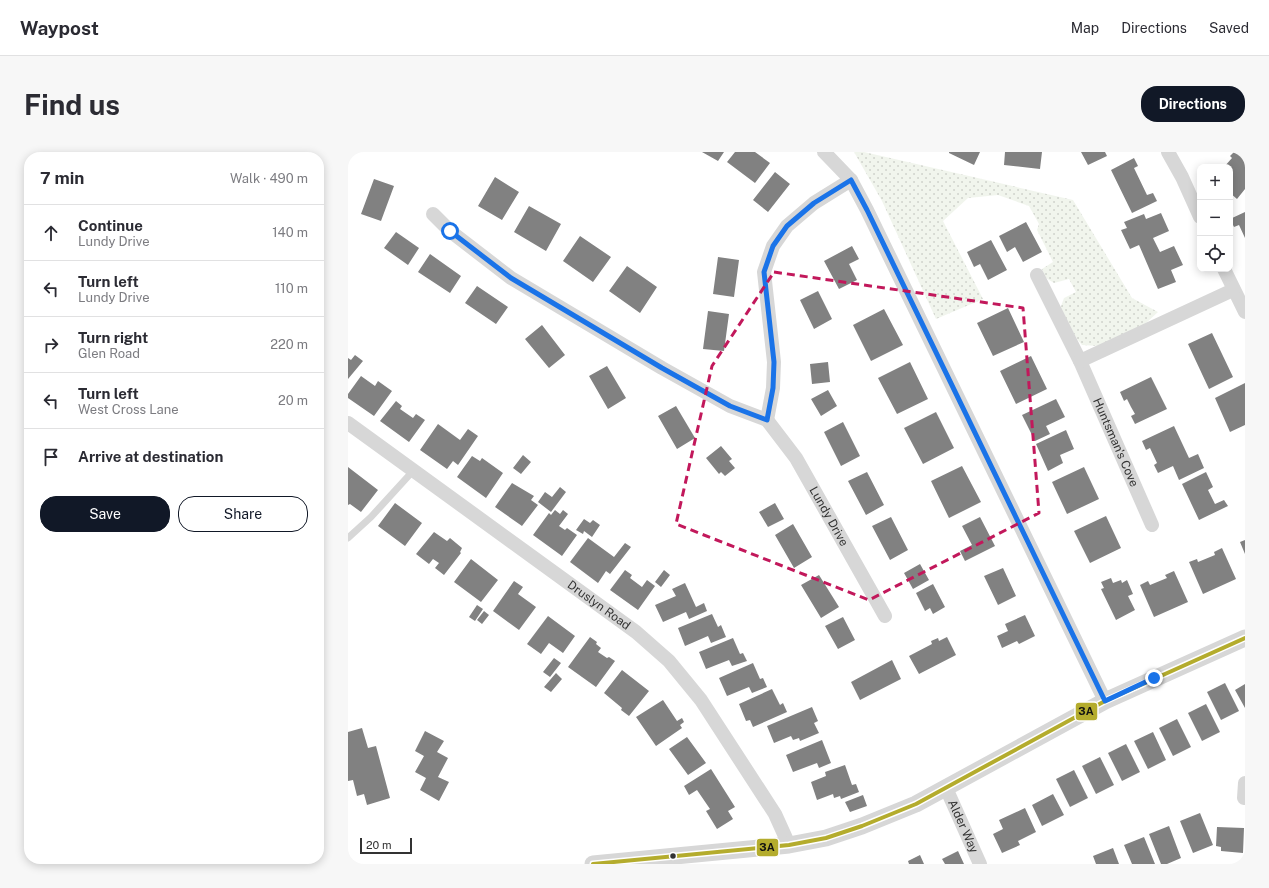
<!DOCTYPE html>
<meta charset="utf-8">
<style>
body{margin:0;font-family:"Public Sans",sans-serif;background:#f7f7f7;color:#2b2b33}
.controls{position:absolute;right:12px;top:12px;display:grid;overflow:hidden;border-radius:8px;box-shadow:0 2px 10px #0003}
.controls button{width:36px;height:36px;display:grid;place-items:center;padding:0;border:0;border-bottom:1px solid #e1e1e2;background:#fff;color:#2b2b33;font:20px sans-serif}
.scale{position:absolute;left:12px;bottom:10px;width:52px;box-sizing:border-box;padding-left:4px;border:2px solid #333;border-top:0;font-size:11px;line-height:14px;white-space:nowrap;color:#333;-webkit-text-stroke:3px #fff;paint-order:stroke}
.stop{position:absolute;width:12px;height:12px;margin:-9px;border:3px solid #1a73e8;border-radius:50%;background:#fff}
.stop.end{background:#1a73e8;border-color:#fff;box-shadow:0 1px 4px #0008}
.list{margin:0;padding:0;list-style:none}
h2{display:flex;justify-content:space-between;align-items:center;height:52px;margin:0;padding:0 16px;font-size:17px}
h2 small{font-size:13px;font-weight:400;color:#7c7c81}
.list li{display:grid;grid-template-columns:26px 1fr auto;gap:12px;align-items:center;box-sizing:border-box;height:56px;padding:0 16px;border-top:1px solid #e1e1e2}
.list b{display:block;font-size:15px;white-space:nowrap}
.list p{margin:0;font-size:13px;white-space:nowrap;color:#7c7c81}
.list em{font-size:13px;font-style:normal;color:#7c7c81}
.actions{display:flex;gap:8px;padding:12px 16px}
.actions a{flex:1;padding:9px 0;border:1px solid #111827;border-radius:16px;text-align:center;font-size:14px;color:#111827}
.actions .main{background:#111827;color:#fff}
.icon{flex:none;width:22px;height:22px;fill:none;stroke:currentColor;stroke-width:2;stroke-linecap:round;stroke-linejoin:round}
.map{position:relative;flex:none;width:897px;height:712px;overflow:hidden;border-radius:16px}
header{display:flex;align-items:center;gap:24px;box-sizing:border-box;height:56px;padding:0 20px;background:#fff;border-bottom:1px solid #e1e1e2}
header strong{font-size:19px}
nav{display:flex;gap:22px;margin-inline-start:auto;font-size:14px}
.intro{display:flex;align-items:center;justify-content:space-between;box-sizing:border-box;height:96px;padding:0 24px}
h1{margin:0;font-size:28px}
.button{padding:10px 18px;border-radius:16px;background:#111827;color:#fff;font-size:14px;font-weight:700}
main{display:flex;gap:24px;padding:0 24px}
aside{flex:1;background:#fff;border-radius:16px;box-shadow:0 2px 10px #0003}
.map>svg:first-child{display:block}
.grass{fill:url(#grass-dots)}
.building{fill:#818181}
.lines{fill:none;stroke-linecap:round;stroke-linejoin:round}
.service{stroke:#d7d7d7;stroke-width:7}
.minor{stroke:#d7d7d7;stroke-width:14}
.tertiary{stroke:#d7d7d7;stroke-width:17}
.bus-1-casing{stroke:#fff;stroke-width:7}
.bus-1{stroke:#b4ac2d;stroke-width:4}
.route{stroke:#1a73e8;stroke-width:5}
.marked{fill:none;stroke:#c2185b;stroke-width:3;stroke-dasharray:8 5;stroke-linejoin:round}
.bus-dot{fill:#333;stroke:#fff;stroke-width:1.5}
.labels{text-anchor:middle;stroke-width:4;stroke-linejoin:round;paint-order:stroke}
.street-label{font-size:12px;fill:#333;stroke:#fff}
.line-badge{stroke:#fff;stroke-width:1.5}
.pale-badge-label{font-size:11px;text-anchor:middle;font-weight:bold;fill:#111}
</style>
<header>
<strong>Waypost</strong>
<nav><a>Map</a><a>Directions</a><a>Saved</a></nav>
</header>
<div class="intro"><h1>Find us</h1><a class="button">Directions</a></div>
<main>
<aside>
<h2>7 min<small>Walk · 490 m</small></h2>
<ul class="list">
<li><svg class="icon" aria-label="ahead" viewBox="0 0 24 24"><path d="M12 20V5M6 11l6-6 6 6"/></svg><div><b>Continue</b><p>Lundy Drive</p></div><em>140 m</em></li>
<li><svg class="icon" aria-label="left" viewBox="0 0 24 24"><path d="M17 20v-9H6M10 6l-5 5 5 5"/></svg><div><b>Turn left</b><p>Lundy Drive</p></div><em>110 m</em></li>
<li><svg class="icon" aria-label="right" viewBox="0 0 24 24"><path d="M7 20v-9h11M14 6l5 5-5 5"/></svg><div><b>Turn right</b><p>Glen Road</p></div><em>220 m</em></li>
<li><svg class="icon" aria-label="left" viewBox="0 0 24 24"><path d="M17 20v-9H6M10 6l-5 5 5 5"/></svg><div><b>Turn left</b><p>West Cross Lane</p></div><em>20 m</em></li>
<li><svg class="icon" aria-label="arrive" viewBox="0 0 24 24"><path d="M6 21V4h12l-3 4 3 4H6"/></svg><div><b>Arrive at destination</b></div></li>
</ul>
<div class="actions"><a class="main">Save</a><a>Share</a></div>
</aside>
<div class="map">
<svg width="897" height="712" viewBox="0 0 897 712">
<defs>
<pattern id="grass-dots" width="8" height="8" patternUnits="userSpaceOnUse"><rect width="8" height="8" fill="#f1f5ed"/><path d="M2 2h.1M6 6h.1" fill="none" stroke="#cfd2cc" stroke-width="1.8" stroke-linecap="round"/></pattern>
</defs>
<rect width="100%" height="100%" fill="#fff"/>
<path class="grass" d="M506,0H516L725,48L784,146L810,160L797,172L751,194L734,193L729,187L712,157L716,146L728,140L721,127L706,131L698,126L694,117L705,110L689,78L691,72L681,54L650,43L620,46L595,69L635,147L588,167L534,49Z"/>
<path class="building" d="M354,0H376L370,9Z
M387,0H407L422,11L407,31L379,10Z
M601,0H632L626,13L601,1Z
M657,0H694L692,17L656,13Z
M733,0H757L759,4L740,13Z
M886,0H892L897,5V37L889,47L882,41V15H876L884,6L882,4Z
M786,6L790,14L786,16L799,43L805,41L809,49L784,61L763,18Z
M427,20L442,32L420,60L405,48Z
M147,25L171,40L154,68L130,54Z
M26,27L46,34L33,69L13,62Z
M181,54L213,72L198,99L166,80Z
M897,60V86L891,73L886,75L882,67Z
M813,61L821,79L805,86L812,100L826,94L835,113L823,118L828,130L810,137L791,93L782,97L773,78L779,76L776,70L796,62L798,67Z
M678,70L694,100L675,110L667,95L659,100L651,84Z
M48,80L71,96L60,113L36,96Z
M232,84L263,105L245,130L215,109Z
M643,88L659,118L640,128L632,112L626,115L619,100Z
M504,94L511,107L501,112L509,128L491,137L476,109Z
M82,102L113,124L102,141L70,120Z
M370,105L391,108L386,145L365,142Z
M279,114L309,135L292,161L261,139Z
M129,134L160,155L148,172L117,151Z
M470,139L484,167L466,177L452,148Z
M660,156L676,190L645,204L629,171Z
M536,157L555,193L523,209L505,173Z
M360,159L381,162L376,199L355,197Z
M194,173L217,203L201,216L177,187Z
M864,181L885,225L861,237L840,192Z
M7,203L15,209L0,227V206L3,208Z
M683,204L699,237L668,252L652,219Z
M480,210L482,230L464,232L462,212Z
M562,210L580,247L549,262L530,226Z
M259,214L278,246L260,257L241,224Z
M13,224L27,234L30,229L44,239L26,264L0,246V242Z
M803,225L819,257L787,272L783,264L787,262L783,255L779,247L776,249L772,240Z
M897,231V273L882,280L867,246Z
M480,238L489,254L473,264L463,247Z
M708,247L717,265L698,274L702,282L687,289L674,263Z
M48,249L54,254L52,257L65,266L68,262L77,268L61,290L32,269Z
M328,254L347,286L329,297L310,264Z
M588,260L606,296L575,312L556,276Z
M495,270L512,304L493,314L476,280Z
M90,272L112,288L120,277L130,284L110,313L105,309L99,317L72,298Z
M826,274L841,306L850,302L856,316L831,328L825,314L810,321L806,313L809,311L802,296L798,298L794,289Z
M718,278L726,297L712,303L715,311L700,319L688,292Z
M373,294L384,307L381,309L387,316L377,324L373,320L371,322L358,306Z
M175,303L183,310L173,322L165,316Z
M124,304L132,309L134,306L155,321L138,346L109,325Z
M614,314L633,350L601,366L583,329Z
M0,315L30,338L13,360L2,352L0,353Z
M736,315L751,347L719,362L704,330Z
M519,320L536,353L518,363L500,329Z
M858,320L865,335L860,338L867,352L876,348L880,354L851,368L834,332Z
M164,331L186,344L183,348L190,353L174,374L147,355Z
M212,335L218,340L203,360L190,350L197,340L204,345Z
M47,351L74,371L57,394L30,374Z
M427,351L436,367L420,375L411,360Z
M207,358L212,362L215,358L220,362L211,374L217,378L219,376L229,383L214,404L185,383L201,361L203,363Z
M758,364L773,396L742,411L726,379Z
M543,365L560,398L542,408L524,374Z
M632,365L647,394L617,409L612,399L624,393L614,374Z
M236,367L242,371L245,368L252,373L244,385L236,379L235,382L228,378Z
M445,372L464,405L446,416L427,383Z
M86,380L99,389L102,386L114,396L112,400L113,401L96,423L87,416L91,411L85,407L81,412L68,402Z
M240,386L266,405L277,391L283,395L262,422L258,419L250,431L222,410Z
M897,388V402L892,390Z
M874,396L888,427L855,442L841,410L849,407L850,410L867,403L866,400Z
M123,407L150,428L133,450L106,430Z
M572,412L581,428L565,437L556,421Z
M655,416L668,444L650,453L636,424Z
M277,418L284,423L282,426L294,435L299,428L307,434L290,458L262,438Z
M316,418L322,423L313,435L307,430Z
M826,419L840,450L806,465L792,433L800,429L802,433L819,426L817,423Z
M471,423L491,455L473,466L453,433Z
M763,426L765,431L773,428L774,431L779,428L785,442L780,444L787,458L768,468L753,437L756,436L753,430Z
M166,429L175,435L170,442L188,455L171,478L145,459Z
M337,431L348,455L356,451L359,459L341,467L338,460L315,470L307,453L328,444L324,437Z
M585,432L597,455L585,462L582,456L577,459L568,441Z
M129,453L135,457L127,469L121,465Z
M136,459L141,463L134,472L129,468Z
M364,462L370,475L373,473L378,485L363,491L360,484L337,494L330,476Z
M677,463L687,484L671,492L669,489L654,496L649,484L660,479L657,472Z
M200,464L227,484L215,501L201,491L193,502L179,492Z
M495,465L507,488L490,497L477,474Z
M242,485L249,490L248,492L253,496L250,500L259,506L261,505L267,509L248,535L220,515Z
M599,485L608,503L571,522L561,504L584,492L583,489L590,486L591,489Z
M385,486L392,502L395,501L399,509L384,514L381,508L358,517L351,500Z
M206,506L213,511L202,525L195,520Z
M544,508L553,527L512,548L503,530Z
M405,511L412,527L415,526L419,535L404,541L401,535L379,544L371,526Z
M274,518L301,539L281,564L273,558L274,556L256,541Z
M208,521L214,527L203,540L196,535Z
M877,531L891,559L873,568L859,540Z
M897,532V556L887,538Z
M424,537L432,553L435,551L439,560L405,575L402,568L398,569L391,552Z
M315,548L329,569L334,566L336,570L332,573L334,576L308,594L288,565Z
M858,552L872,580L854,589L840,561Z
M464,555L470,569L466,571L471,581L452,589L451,586L445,588L443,584L426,591L419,574Z
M829,567L843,595L825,604L811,576Z
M14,576L20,596L28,594L42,646L19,653L16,642L9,644L5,628L0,629V580Z
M77,579L96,589L89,600L100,606L90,625L101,630L91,649L72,638L78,626L67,620L76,604L67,599Z
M805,580L818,608L800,617L786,589Z
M339,585L358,611L340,623L321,597Z
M474,588L483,611L471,616L469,611L445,620L438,603Z
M778,592L792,620L774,629L760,601Z
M752,605L766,633L748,642L734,614Z
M497,613L504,633L508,632L511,640L493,647L492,644L486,646L485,642L469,648L463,630L478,624L477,620Z
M363,617L387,655L380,659L385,667L369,677L358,659L362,657L349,638L341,643L336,634Z
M726,618L740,646L722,655L708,627Z
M705,642L716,663L694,674L684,653Z
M515,643L519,654L502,660L497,650Z
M677,656L688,680L670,689L672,693L654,701L645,682L655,677L651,668Z
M852,661L865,693L845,701L832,669Z
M821,674L833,706L819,712H813L801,682Z
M869,675L896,676L895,701L873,699V695L868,694Z
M796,685L807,712H784L776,693Z
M765,696L771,712H748L745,704Z
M610,699L616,712H597L594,707Z
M572,703L576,712H561L560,709Z"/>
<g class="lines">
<path class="service" d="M0,386L23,365L65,319"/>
<g class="minor">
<path d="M476,0L503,28L519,58L757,549"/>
<path d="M820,0L834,25L852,65"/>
<path id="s1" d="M85,62L102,79L163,126L314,216L382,254L419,268L448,306L537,464"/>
<path d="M876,117L897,160"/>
<path id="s2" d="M689,123L732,209L804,373"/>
<path d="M732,209L885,138"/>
<path d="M419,268L425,236L426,210L416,120L425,94L439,74L466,51L503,28"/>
<path id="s3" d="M0,271L288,480L321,509L353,548L427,662L441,693"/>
<path id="s4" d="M598,636L632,712"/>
<path d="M896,646L897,631"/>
</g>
<path class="tertiary" d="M245,712L441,693L478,686L514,674L568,652L757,549L897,486"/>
<g class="bus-1-casing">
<path id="bus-1" d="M245,712L441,693L478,686L514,674L568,652L757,549L897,486"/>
</g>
<use href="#bus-1" class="bus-1"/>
</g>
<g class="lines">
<path class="route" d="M102,79L163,126L314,216L382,254L419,268L425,236L426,210L416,120L425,94L439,74L466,51L503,28L519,58L757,549L806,526"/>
</g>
<path class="marked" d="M426,120L675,156L691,361L521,448L328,372L364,214Z"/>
<circle class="bus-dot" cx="325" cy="704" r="3.5"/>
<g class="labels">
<g class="street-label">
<text dy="4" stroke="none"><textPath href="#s2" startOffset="185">Huntsman's Cove</textPath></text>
<text dy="4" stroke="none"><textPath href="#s1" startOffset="509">Lundy Drive</textPath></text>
<text dy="4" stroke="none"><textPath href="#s3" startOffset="310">Druslyn Road</textPath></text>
<text dy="4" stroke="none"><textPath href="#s4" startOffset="42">Alder Way</textPath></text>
</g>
</g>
<g class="line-badge">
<rect x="727" y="550" width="23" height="19" rx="4" fill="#b4ac2d"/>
<rect x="408" y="686" width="23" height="19" rx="4" fill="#b4ac2d"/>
</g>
<g class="pale-badge-label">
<text x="738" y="563">3A</text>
<text x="419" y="699">3A</text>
</g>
</svg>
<div class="controls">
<button>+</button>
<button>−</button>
<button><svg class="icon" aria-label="locate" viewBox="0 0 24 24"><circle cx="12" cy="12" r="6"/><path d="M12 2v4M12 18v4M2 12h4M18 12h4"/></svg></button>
</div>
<div class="scale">20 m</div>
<div class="stop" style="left:102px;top:79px"></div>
<div class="stop end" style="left:806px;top:526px"></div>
</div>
</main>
